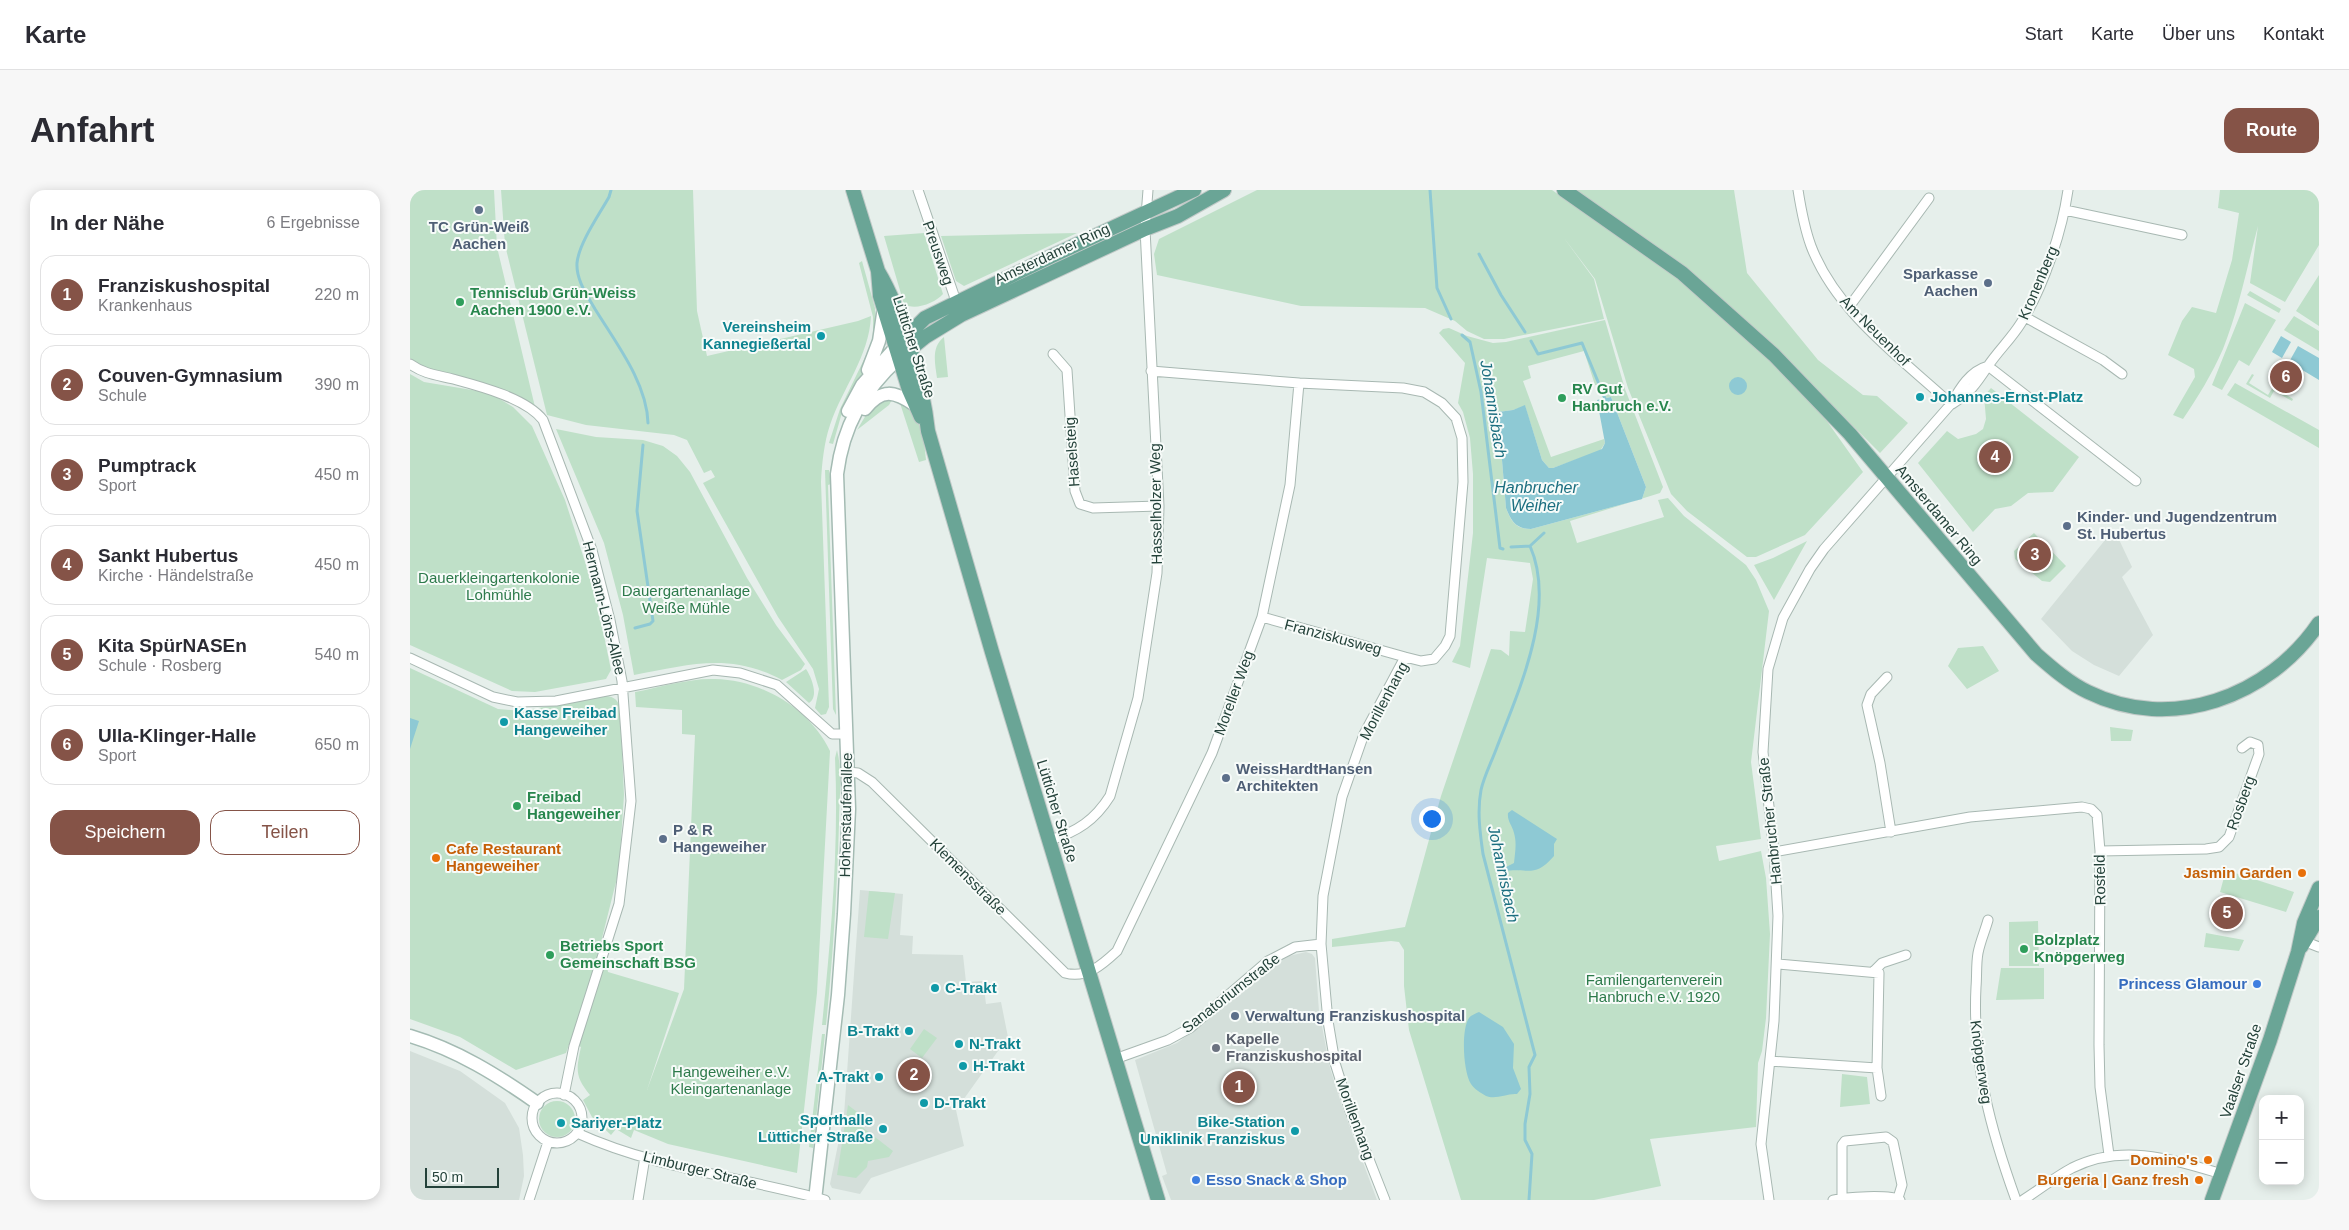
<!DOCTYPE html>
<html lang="de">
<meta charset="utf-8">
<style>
body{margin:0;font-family:Arial,sans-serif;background:#f7f7f7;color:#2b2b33}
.controls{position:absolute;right:15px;bottom:15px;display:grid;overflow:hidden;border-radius:10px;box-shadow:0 2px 12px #0003}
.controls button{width:45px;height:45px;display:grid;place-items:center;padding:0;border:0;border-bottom:1px solid #e1e1e2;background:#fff;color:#2b2b33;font:25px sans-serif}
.scale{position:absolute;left:15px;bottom:12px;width:74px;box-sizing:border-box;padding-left:5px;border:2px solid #24423a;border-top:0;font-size:14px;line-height:18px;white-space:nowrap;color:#24423a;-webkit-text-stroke:4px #f7fbf9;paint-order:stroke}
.you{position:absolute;left:1021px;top:628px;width:18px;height:18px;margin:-12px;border:4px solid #fff;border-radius:50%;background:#1a73e8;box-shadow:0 0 0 8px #1a73e833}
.badge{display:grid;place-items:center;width:32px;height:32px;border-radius:50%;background:#855347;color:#fff;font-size:16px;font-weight:700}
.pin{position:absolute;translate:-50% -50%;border:2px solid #fff;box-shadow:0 1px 5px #0006}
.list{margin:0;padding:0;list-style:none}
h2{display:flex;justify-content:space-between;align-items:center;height:65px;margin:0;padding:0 20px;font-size:21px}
h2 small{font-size:16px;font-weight:400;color:#7c7c81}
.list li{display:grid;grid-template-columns:32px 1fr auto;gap:15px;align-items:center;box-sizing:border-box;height:80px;margin:0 10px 10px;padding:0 10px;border:1px solid #e1e1e2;border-radius:15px}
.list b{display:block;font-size:19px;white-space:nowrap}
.list p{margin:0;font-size:16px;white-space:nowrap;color:#7c7c81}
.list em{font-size:16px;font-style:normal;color:#7c7c81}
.actions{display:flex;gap:10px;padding:15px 20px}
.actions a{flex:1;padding:11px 0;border:1px solid #855347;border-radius:15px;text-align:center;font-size:18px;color:#855347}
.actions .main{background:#855347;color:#fff}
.map{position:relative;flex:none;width:1909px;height:1010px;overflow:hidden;border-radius:15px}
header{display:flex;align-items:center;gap:30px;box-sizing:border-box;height:70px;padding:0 25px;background:#fff;border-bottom:1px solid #e1e1e2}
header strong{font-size:24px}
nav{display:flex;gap:28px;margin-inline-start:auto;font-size:18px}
.intro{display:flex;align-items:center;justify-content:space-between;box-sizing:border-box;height:120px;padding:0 30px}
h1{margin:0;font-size:35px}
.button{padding:12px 22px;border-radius:15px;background:#855347;color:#fff;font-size:18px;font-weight:700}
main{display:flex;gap:30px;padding:0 30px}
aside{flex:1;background:#fff;border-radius:15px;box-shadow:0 2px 12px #0003}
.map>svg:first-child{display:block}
.built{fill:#d4dfda}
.green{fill:#bfe0c8;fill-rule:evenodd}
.water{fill:#8ec9d4}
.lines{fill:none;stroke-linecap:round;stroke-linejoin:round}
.stream{stroke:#8ec9d4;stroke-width:3}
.street-casing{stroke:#a8b8b2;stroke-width:11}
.secondary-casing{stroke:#a4bbb3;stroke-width:15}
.primary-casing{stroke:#c2cac8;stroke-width:16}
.street{stroke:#fff;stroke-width:9}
.secondary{stroke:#fff;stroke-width:12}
.primary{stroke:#6aa596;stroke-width:14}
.service-dot{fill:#5c6f8a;stroke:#f7fbf9;stroke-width:2}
.leisure-dot{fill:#2e9e5b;stroke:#f7fbf9;stroke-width:2}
.culture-dot{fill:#0f9aa8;stroke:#f7fbf9;stroke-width:2}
.food-dot{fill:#e8710a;stroke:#f7fbf9;stroke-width:2}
.shop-dot{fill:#3f7fe0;stroke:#f7fbf9;stroke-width:2}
.worship-dot{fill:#6b7280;stroke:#f7fbf9;stroke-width:2}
.labels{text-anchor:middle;stroke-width:4;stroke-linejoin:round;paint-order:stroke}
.service-label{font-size:15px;font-weight:bold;fill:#4e5e75;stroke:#f7fbf9;text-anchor:start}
.street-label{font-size:15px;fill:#24423a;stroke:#f7fbf9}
.leisure-label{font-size:15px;font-weight:bold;fill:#27864d;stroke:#f7fbf9;text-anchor:start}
.culture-label{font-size:15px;font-weight:bold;fill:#0d838f;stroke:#f7fbf9;text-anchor:start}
.park-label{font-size:15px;fill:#2d7a4b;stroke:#f7fbf9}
.food-label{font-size:15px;font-weight:bold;fill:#c56008;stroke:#f7fbf9;text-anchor:end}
.shop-label{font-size:15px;font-weight:bold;fill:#366cbe;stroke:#f7fbf9;text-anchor:end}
.worship-label{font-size:15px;font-weight:bold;fill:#5b616d;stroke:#f7fbf9;text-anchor:start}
.water-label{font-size:16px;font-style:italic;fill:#1c6f80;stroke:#f7fbf9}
</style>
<header>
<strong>Karte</strong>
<nav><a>Start</a><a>Karte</a><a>Über uns</a><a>Kontakt</a></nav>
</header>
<div class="intro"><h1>Anfahrt</h1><a class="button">Route</a></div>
<main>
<aside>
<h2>In der Nähe<small>6 Ergebnisse</small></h2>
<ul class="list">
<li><span class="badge">1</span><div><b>Franziskushospital</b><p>Krankenhaus</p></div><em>220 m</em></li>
<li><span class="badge">2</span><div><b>Couven-Gymnasium</b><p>Schule</p></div><em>390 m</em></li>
<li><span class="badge">3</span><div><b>Pumptrack</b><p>Sport</p></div><em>450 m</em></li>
<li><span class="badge">4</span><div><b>Sankt Hubertus</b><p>Kirche · Händelstraße</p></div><em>450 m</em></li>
<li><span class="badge">5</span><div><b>Kita SpürNASEn</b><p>Schule · Rosberg</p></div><em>540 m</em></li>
<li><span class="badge">6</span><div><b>Ulla-Klinger-Halle</b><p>Sport</p></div><em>650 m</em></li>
</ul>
<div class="actions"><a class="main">Speichern</a><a>Teilen</a></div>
</aside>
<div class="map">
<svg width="1909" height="1010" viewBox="0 0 1909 1010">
<rect width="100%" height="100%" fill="#e6efeb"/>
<path class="built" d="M1704,339L1722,377L1712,387L1743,445L1709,486L1684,475L1662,461L1631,429Z
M450,700L493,704L490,745L503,746L502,764L553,765L556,792L573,791L576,814L591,812L598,847L546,920L554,956L461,988L450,1004L422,998L420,994L434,925Z
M896,762L902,764L905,768L909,821L920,878L932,916L967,1010H761L752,986L757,984L725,870L767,853L794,833L859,778L879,766Z
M0,861L50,881L95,913L109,938L113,965L114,986L109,1010H0Z"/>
<path class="green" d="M0,0H84L87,57L125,217L83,196L23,182L0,168Z
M91,0H283L287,121L297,166L448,131L461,126C459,167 433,197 420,235C414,253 412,273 411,292L419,517L416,524L411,525L405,518L409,499L403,479L368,427L293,293L305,287L301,280L294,283L277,250L264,245L176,235L137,225L95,55Z
M847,0H1142L1267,88L1316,129L1361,171L1414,227L1453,282L1395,345L1346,367H1337L1277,321L1261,304L1218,198L1185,89L1154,48L1184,89L1194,129L1094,149H1074L1057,141L1045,131L1015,118L891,116L747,85L744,64L749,49Z
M1163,0H1324L1337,83L1408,170L1453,205L1467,206L1498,233L1470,263L1371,164Z
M1810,0H1909V55L1875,112L1840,93L1848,36C1837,77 1829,119 1813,159C1802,184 1788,207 1773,229L1763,225L1785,187L1784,179L1758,165L1772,131L1782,117L1806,123L1822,70L1829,23L1808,18Z
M726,35L562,113H558L720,36Z
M514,43L533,104C525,113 505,121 494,114L474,46Z
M667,43L554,96L546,91L531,46Z
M452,71L465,118L466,148L463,144V127L449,73Z
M1909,85V136L1886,121Z
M1840,101L1871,119L1869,123L1837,105Z
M1835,113L1866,130L1839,176L1829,170L1812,200L1802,195Z
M1884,126L1909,141V161L1874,140Z
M1195,130L1215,199L1253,297L1250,303L1160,331L1167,353L1254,327L1248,310L1258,308L1274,326L1336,375L1346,390L1359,421L1341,572L1351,649L1306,656L1309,671L1351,661L1356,688L1360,744L1356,828L1352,861L1348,873L1346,937L1240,949L1251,996L1184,1010H1051L999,840L994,796V760L989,752L981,751L922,757V749L995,737L1031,606L1081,459L1091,460L1099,466L1100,441L1115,442L1123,389L1120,373L1077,368L1060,478L1042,472L1050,456L1063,343V284L1060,248L1053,222L1048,213L1055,173L1029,143L1033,139L1039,138L1057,146L1083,153L1096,152ZM1174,161L1185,195H1189L1193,208L1187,210L1201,207L1236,297L1232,309L1121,339C1105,339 1101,331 1096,318L1088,222L1103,220L1115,216L1132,270L1139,278H1143L1190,261L1195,253L1194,249L1141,267L1113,191L1121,188L1118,176Z
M534,147L538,187L527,188C525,173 521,157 534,147Z
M462,153H465L462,163L431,226L423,254L419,253L430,219Z
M0,184L14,192L80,203L103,217L122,236L155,310L186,406L201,480L196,489L125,502L102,501L0,455Z
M1842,184L1844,185L1839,193L1858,205L1863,197L1883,209L1882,211L1864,201L1860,208L1836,194Z
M1825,193L1909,240V258L1817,205Z
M1581,198L1669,267L1643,302L1618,303L1601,316L1585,319L1563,342L1508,273L1537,241L1548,249L1566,244L1573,239L1576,229L1574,206Z
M483,208L479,215L447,240L462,215Z
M489,210L503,224L513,242L516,270L509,272Z
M146,239L186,247L233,250L253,256L267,266L280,282L337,388L366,435L395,474L391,480L372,490C319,462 279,475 224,485L213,425L194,353Z
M415,280H419L421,294L418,295L426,525L423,519Z
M1624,343L1656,376L1640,392L1632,391L1605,369L1604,361Z
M1397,351L1364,410L1344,375L1363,368Z
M1573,456L1589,481L1557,499L1538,476L1548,458Z
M0,478L88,519L112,521L193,506C202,506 207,508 210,517L214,605L209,680L192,748L198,782L269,803L237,900L274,799L285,545L272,544V520L226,517L225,502C251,497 279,488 305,489C352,490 400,519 420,561L407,803L387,983L258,954L224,940L221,948L206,939L201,945L182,927L173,910L180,905C165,887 166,880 171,857L160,852L156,863L106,880L50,847L0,829Z
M396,479C402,488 409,507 399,513L376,492Z
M1700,537L1723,540L1721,551H1701Z
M427,560C433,583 429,610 429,633C427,700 423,768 416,835H412C421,747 429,657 425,568Z
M1816,680L1884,702L1876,722L1810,702Z
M459,701L485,703L478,749L454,747Z
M1628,731L1629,776H1599V732Z
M1796,743L1834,750L1829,761L1794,757Z
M1591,778H1634V809L1586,810Z
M514,839L527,848L512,868L500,859Z
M412,844H415L403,958L399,957Z
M1432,884L1457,887L1460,914L1430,917Z
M129 929a18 18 0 1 1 36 0a18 18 0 1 1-36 0Z
M438,915L455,928L452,937L483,961L479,967L458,971L457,977L446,988L427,985Z"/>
<path class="water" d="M1871,146L1881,152L1872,168L1862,162Z
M1888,156L1909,168V190L1879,172Z
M1319 196a9 9 0 1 1 18 0a9 9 0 1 1-18 0Z
M1201,207L1236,297L1232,309L1121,339C1106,339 1101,331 1096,318L1088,222L1103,220L1115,215L1132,270L1139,278H1143L1192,259L1195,253L1187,210Z
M0,528L9,531L0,559Z
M1102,620L1147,649L1144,654V666C1125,688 1119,678 1095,681L1094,678L1104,673C1105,663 1107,653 1104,643C1102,635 1097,631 1098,623Z
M1069,822L1093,837L1104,854L1103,878L1111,899L1107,904C1097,903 1086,910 1076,906C1071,903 1064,899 1061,894C1053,882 1051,839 1059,828C1061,825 1065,824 1069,822Z"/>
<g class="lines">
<path class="stream" d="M201,0L199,7C189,25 169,53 167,73C166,90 177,105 185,119C206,153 237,193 238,233
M1020,0L1027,98L1041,129
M1069,64L1091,105L1115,142
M1052,145L1060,152L1071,202L1090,358L1093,359
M1121,151L1128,164L1172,153L1196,211
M1120,356L1134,343
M1101,357L1120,356C1147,417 1109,500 1087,557C1082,571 1074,586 1071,600C1067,621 1070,643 1073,664L1125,865L1119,877L1120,904L1115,934V950L1122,964L1119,1010
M225,438L240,434L243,431L227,321L233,255"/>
<g class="street-casing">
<path id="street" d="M508,0L548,117
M1388,0C1391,19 1394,37 1401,56C1426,122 1491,168 1541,214
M1655,20L1772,45
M1439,117L1519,8
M1615,127L1693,170L1712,184
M643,164L657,180L665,301L670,314L683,318L749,316
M0,174C14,184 27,185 43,189C69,196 116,208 133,230L182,360L200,430L212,491L221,611L209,714L164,856L154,905
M1578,176L1726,291
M741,181L889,193L993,198L1014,202L1032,213L1046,228L1052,248L1053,292L1040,446L1035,456L1024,469L1011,471L995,467L954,544L932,607L913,706L911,754L918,831L925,873L940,921L975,1010
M1542,214C1561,202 1566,194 1578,176C1588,161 1601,149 1611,133C1633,98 1652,42 1658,0
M852,427L995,467
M0,468L83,507L107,512L146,511L303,480L330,483L367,495L422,544H436
M1477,487L1461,504L1457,515L1470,573L1481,642
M438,582L448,583L462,592L655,783C677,789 693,774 707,761L802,563L852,427L880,295L889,193
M640,650C667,642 685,630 700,606L728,508L747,383L749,316L735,39L738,0
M1690,661L1796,659L1809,657L1819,647L1849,564L1848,555L1840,552L1832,558
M1364,662L1560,627L1672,617L1681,619L1687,625L1690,661L1689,855L1690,897L1699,965
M1578,730C1575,741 1570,752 1568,763C1566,774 1567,786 1566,797C1562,872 1581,941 1606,1010
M1891,750L1909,757
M1463,782L1472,773L1496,765
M705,869L758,850L780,838L858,771L885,757L911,754
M1360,871L1467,878L1469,783L1368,774
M1467,878L1471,906
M122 928a25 25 0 1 1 50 0a25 25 0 1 1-50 0Z
M167,943C246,979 333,987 415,1010
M1432,1008V955L1435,951L1476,947L1483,952L1492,995L1488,1008
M119,1010L138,952
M228,1010L235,967
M1359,1010L1351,954L1364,831L1368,726L1364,662L1353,562L1358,479L1373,428L1400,379L1414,359L1541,214C1550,198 1560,181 1578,176
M1423,1010C1435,1007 1480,1004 1490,1010
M1613,1010C1629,1000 1645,987 1662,978C1712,953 1761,969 1812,984"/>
</g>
<g class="secondary-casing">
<path id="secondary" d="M458,180L469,151L474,117
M455,219C472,198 484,201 505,215
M438,221L452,195L486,157
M0,846C47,860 87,885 127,913
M405,1010L428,805L434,724L439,619L427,284C433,236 453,201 489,168"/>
</g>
<g class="primary-casing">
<path id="primary" d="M443,0L468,81L470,106L499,200L511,227
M1154,0L1272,83L1364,165L1440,244L1626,464C1642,478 1659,493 1678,502C1761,543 1859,507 1909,433
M468,81C492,121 513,194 518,241L582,462L748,1010
M486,157L515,128L642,66L784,0
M489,168L515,147L551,125L735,39L768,26L814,0
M1891,757L1909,727
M1802,1010L1860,850L1888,762L1894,733L1909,698"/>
</g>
<use href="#street" class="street"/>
<use href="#secondary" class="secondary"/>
<use href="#primary" class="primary"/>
</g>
<g class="service-dot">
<circle cx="69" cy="20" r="5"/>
<circle cx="1578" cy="93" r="5"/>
<circle cx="1657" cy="336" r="5"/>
<circle cx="816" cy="588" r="5"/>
<circle cx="253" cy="649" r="5"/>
<circle cx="825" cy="826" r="5"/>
</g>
<g class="leisure-dot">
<circle cx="50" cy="112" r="5"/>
<circle cx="1152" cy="208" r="5"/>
<circle cx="107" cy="616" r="5"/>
<circle cx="1614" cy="759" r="5"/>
<circle cx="140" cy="765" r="5"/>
</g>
<g class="culture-dot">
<circle cx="411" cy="146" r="5"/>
<circle cx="1510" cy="207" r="5"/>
<circle cx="94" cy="532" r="5"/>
<circle cx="525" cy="798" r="5"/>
<circle cx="499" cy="841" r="5"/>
<circle cx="549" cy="854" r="5"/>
<circle cx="553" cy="876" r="5"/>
<circle cx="469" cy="887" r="5"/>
<circle cx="514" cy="913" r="5"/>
<circle cx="151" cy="933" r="5"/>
<circle cx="473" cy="939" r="5"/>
<circle cx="885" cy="941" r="5"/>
</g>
<g class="food-dot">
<circle cx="26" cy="668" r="5"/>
<circle cx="1892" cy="683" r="5"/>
<circle cx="1798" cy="970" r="5"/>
<circle cx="1789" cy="990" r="5"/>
</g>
<g class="shop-dot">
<circle cx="1847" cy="794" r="5"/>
<circle cx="786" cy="990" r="5"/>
</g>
<circle class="worship-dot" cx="806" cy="858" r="5"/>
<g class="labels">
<g class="service-label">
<text x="69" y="42" text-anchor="middle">TC Grün-Weiß<tspan x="69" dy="17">Aachen</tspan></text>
<text x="1568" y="89" text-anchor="end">Sparkasse<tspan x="1568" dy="17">Aachen</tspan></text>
<text x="1667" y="332">Kinder- und Jugendzentrum<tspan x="1667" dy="17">St. Hubertus</tspan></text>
<text x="826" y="584">WeissHardtHansen<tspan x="826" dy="17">Architekten</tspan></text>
<text x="263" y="645">P &amp; R<tspan x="263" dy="17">Hangeweiher</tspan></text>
<text x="835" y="831">Verwaltung Franziskushospital</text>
</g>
<g class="street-label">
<text transform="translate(528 63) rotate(71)" y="5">Preusweg</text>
<text transform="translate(642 64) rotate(-25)" y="5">Amsterdamer Ring</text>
<text transform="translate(1628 93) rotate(-67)" y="5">Kronenberg</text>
<text transform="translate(1465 141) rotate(45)" y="5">Am Neuenhof</text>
<text transform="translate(504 157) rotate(72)" y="5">Lütticher Straße</text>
<text transform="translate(662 262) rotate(-94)" y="5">Haselsteig</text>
<text transform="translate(746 314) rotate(-91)" y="5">Hasselholzer Weg</text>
<text transform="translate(1529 325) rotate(50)" y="5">Amsterdamer Ring</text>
<text transform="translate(194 418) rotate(76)" y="5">Hermann-Löns-Allee</text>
<text transform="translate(923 447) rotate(15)" y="5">Franziskusweg</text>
<text transform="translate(824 503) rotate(-70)" y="5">Moreller Weg</text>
<text transform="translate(974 511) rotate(-62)" y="5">Morillenhang</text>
<text transform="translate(1831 613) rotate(-70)" y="5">Rosberg</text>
<text transform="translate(647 621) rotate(73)" y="5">Lütticher Straße</text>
<text transform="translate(436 625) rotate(-89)" y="5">Hohenstaufenallee</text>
<text transform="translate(1360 631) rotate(-96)" y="5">Hanbrucher Straße</text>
<text transform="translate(558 687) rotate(45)" y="5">Klemensstraße</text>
<text transform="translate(1690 690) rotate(-91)" y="5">Rosfeld</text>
<text transform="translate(821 803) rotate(-38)" y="5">Sanatoriumstraße</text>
<text transform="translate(1571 872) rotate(82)" y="5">Knöpgerweg</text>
<text transform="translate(1831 881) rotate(-71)" y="5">Vaalser Straße</text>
<text transform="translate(945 929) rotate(70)" y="5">Morillenhang</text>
<text transform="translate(290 980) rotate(14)" y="5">Limburger Straße</text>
</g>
<g class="leisure-label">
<text x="60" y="108">Tennisclub Grün-Weiss<tspan x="60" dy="17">Aachen 1900 e.V.</tspan></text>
<text x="1162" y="204">RV Gut<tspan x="1162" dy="17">Hanbruch e.V.</tspan></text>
<text x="117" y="612">Freibad<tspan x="117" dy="17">Hangeweiher</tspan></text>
<text x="1624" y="755">Bolzplatz<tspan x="1624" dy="17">Knöpgerweg</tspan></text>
<text x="150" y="761">Betriebs Sport<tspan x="150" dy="17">Gemeinschaft BSG</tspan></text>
</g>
<g class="culture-label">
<text x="401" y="142" text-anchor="end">Vereinsheim<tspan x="401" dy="17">Kannegießertal</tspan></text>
<text x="1520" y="212">Johannes-Ernst-Platz</text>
<text x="104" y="528">Kasse Freibad<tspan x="104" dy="17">Hangeweiher</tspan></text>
<text x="535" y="803">C-Trakt</text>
<text x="489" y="846" text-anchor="end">B-Trakt</text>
<text x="559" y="859">N-Trakt</text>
<text x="563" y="881">H-Trakt</text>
<text x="459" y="892" text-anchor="end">A-Trakt</text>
<text x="524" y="918">D-Trakt</text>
<text x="463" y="935" text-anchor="end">Sporthalle<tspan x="463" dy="17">Lütticher Straße</tspan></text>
<text x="875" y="937" text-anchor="end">Bike-Station<tspan x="875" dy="17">Uniklinik Franziskus</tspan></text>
<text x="161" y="938">Sariyer-Platz</text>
</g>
<g class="park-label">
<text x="89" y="393">Dauerkleingartenkolonie<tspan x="89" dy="17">Lohmühle</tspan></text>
<text x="276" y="406">Dauergartenanlage<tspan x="276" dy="17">Weiße Mühle</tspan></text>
<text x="1244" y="795">Familengartenverein<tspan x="1244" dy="17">Hanbruch e.V. 1920</tspan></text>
<text x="321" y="887">Hangeweiher e.V.<tspan x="321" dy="17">Kleingartenanlage</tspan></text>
</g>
<g class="food-label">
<text x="36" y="664" text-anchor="start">Cafe Restaurant<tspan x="36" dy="17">Hangeweiher</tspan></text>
<text x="1882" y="688">Jasmin Garden</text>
<text x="1788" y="975">Domino's</text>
<text x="1779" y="995">Burgeria | Ganz fresh</text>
</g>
<g class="shop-label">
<text x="1837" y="799">Princess Glamour</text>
<text x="796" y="995" text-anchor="start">Esso Snack &amp; Shop</text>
</g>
<g class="worship-label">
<text x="816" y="854">Kapelle<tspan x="816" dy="17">Franziskushospital</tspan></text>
</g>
<g class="water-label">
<text transform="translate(1084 219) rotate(81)" y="6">Johannisbach</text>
<text x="1126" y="303">Hanbrucher<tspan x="1126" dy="18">Weiher</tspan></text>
<text transform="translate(1094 684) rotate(78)" y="6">Johannisbach</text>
</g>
</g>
</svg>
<div class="controls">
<button>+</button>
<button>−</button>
</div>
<div class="scale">50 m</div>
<div class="you"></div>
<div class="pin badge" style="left:829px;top:897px">1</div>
<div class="pin badge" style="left:504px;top:885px">2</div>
<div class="pin badge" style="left:1625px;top:365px">3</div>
<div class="pin badge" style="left:1585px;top:267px">4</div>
<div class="pin badge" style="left:1817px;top:723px">5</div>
<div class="pin badge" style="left:1876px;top:187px">6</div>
</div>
</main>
